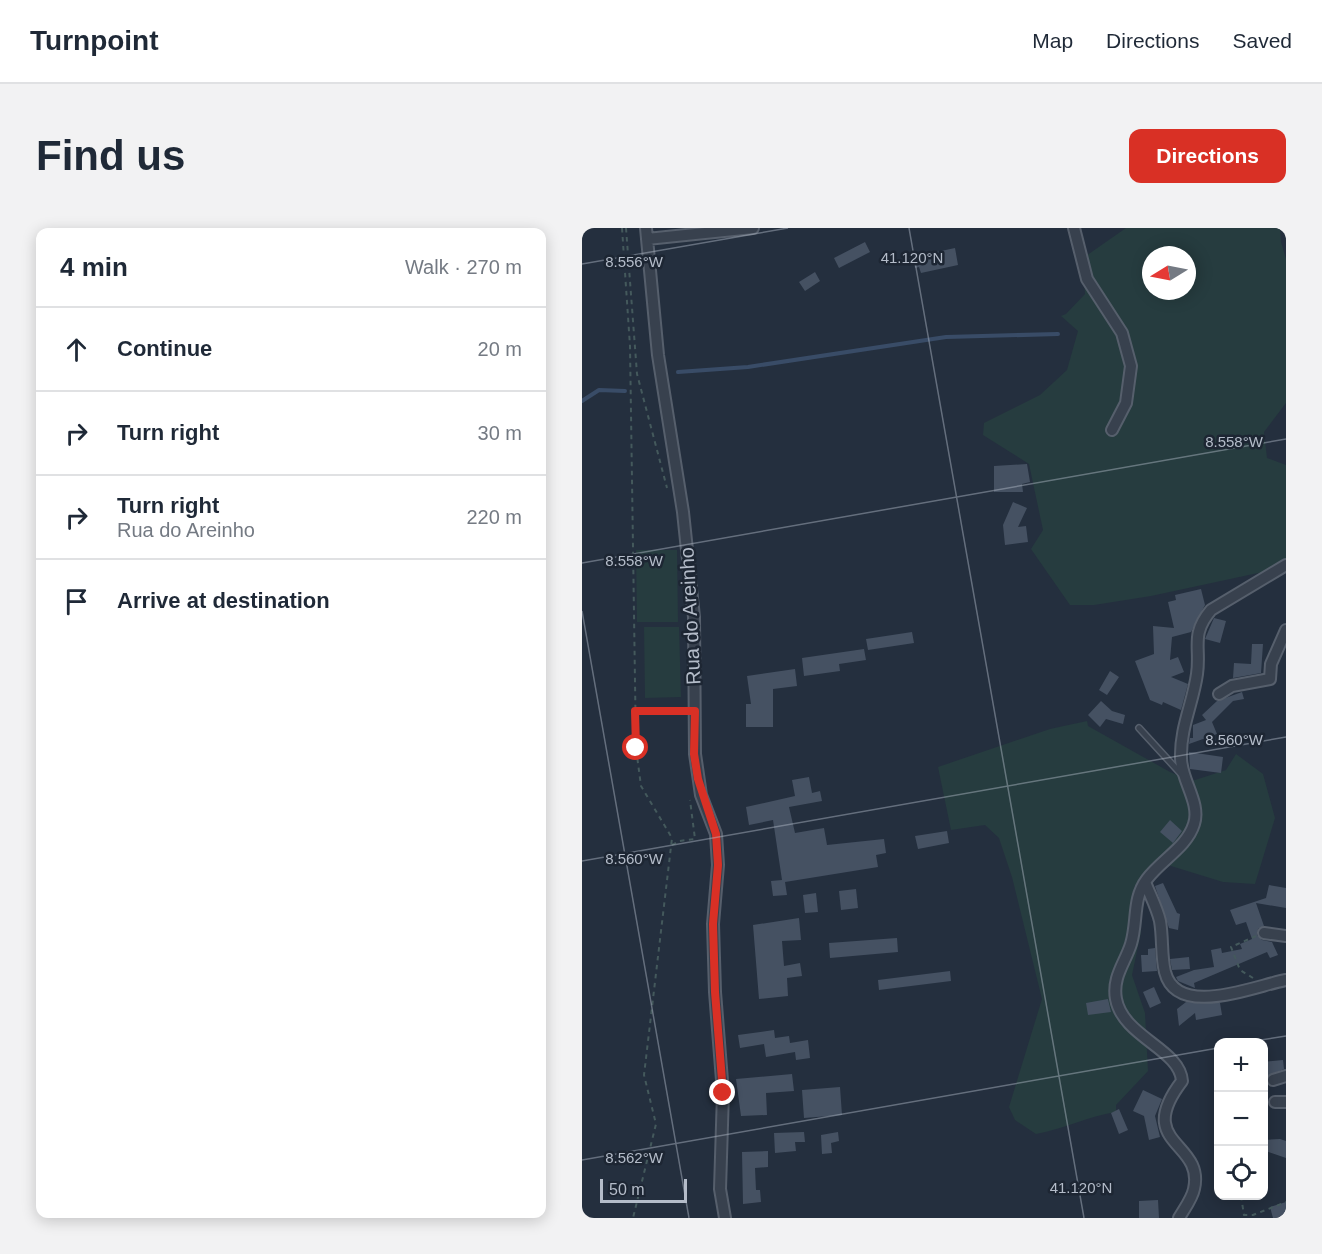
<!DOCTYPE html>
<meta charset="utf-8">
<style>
body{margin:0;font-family:Helvetica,sans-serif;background:#f2f2f3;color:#1f2937}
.controls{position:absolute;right:18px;bottom:18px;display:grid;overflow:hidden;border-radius:12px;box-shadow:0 3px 15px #0003}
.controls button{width:54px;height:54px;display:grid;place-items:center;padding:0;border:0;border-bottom:2px solid #e0e1e3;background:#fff;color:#1f2937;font:30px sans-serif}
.compass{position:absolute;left:560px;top:18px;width:54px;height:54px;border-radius:50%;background:#fff;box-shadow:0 3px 15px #0003;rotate:260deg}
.scale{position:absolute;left:18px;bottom:15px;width:87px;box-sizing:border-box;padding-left:6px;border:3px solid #b4bcc9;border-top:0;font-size:16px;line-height:21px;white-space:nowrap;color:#b4bcc9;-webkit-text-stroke:4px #1d2633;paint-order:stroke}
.stop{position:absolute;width:18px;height:18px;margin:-14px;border:4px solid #d93025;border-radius:50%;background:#fff}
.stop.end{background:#d93025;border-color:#fff;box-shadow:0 2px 6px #0008}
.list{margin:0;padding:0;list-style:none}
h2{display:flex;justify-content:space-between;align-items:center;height:78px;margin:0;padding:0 24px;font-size:26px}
h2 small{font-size:20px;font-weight:400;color:#747a83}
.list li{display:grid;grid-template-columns:39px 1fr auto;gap:18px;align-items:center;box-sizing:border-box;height:84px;padding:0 24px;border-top:2px solid #e0e1e3}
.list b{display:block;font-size:22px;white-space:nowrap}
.list p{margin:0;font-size:20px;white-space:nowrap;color:#747a83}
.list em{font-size:20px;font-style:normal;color:#747a83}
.icon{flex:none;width:33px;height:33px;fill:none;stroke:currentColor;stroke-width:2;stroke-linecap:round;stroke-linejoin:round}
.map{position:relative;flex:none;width:704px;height:990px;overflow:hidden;border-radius:12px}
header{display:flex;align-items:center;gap:36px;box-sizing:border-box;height:84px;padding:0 30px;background:#fff;border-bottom:2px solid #e0e1e3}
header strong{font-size:28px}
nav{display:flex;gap:33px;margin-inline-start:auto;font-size:21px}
.intro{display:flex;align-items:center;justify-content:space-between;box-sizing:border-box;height:144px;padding:0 36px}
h1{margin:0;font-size:42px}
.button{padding:15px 27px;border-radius:12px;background:#d93025;color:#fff;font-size:21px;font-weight:700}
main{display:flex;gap:36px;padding:0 36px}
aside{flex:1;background:#fff;border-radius:12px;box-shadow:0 3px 15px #0003}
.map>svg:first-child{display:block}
.green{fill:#263c3f;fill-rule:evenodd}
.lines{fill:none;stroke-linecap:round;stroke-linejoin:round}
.stream{stroke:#394c67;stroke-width:4}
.building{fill:#455162}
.lane-casing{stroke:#565f6c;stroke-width:8}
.street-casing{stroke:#565f6c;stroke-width:14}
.path{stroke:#44595c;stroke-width:2;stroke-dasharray:4.5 4.5;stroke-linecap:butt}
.lane{stroke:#38414e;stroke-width:5}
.street{stroke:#38414e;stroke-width:10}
.route{stroke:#d93025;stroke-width:8}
.ticks{fill:none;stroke:#b4bcc9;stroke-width:1.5;stroke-opacity:0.45}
.labels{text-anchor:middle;stroke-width:5;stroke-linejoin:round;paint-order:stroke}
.street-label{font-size:20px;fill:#b4bcc9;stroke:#1d2633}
.ticks-label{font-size:15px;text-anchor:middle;fill:#b4bcc9;stroke:#1d2633;stroke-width:5;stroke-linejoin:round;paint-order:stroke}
</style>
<header>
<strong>Turnpoint</strong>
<nav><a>Map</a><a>Directions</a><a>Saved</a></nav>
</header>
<div class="intro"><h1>Find us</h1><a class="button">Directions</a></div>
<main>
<aside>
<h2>4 min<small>Walk · 270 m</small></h2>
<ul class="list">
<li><svg class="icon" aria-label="ahead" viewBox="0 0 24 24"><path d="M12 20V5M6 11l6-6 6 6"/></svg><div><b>Continue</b></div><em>20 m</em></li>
<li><svg class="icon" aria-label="right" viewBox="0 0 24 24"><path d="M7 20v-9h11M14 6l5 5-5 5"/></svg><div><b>Turn right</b></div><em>30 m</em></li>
<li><svg class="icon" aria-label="right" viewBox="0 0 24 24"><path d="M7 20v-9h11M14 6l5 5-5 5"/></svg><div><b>Turn right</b><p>Rua do Areinho</p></div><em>220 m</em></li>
<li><svg class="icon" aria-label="arrive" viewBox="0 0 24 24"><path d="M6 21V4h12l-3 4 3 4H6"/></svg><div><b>Arrive at destination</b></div></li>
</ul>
</aside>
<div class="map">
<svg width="704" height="990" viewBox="0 0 704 990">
<rect width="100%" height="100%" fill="#242f3e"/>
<path class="green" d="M544,0H698L699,14L704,31V175L682,204L685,230L704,237V339L569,368L512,377H488L449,321L461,302L447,236L401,207L402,195L458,167L485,142L496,103L479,88L484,86L503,66L501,30ZM569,27H605V63H569Z
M54,322H95L96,394H55Z
M62,399H97L99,469L63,470Z
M505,493L506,498L588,544L610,553L644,542L654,526L681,546L693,590L673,656L641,654L576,634L552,659L559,704L550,747L563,785L566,843L534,877V884C506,888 482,901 454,906L433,892L427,879L460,771L430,649L417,610L403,597L369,602L356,539L468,501Z"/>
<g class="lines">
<path class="stream" d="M96,144L166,139L364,109L476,106
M0,173L17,162L43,163"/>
</g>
<path class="building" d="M283,14L288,24L257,40L252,30Z
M373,20L376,37L339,45L337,39L333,40L331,29Z
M233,44L238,53L223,63L217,54Z
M445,236L448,254L440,256L441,264H412V238Z
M431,274L445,280L436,299L444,298L446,314L423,317L421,297Z
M619,361L623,377L609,404L590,409L588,432L596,429L602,444L589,449L606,456L599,482L581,474L580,477L568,472L553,433L572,426L571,398L592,400L586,374L594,372L593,367Z
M632,390L644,393L638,415L623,411Z
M330,404L332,415L286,422L284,411Z
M670,416H681L679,445L651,450L652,435L669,436Z
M282,421L284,432L257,436L258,443L222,448L220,430Z
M213,441L215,458L191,461V499H164V476H169L165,448Z
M528,443L537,449L525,467L517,462Z
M660,464L662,471L651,473L630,494L635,506L607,516L608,510H611V497L624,492L620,487L635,473Z
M519,473L530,483L543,487L541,496L524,491L518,499L506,487Z
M607,524L641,529L639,545L608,541Z
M227,549L230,565L238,563L240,573L207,579L213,605L242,600L245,617L302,611L304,625L294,627L296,639L203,654L205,667L191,668L189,653L200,652L191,592L167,597L164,579L213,568L210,552Z
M588,592L600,603L591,615L578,604Z
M365,603L367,615L336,621L333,608Z
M581,655L595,685L598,686L596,702L587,700L573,658Z
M687,657L704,660V680L674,675L682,698L676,701L675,707L680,712L690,714L696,727L688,730L685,724L612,755L613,760L596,753L594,749L612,742L632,739L629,722L639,720L640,725L660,721L658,716L670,711L664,694L654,697L648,682L684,670Z
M274,661L276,680L259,682L257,663Z
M234,665L236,684L223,685L221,667Z
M217,690L219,712L200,713L202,738L218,735L220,748L205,750L206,768L177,771L171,697Z
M315,710L316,724L248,730L247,715Z
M573,720L575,743L560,744L559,727H566V721Z
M607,729L608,741L590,742L588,731Z
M368,743L369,753L297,762L296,752Z
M572,759L579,775L568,780L561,764Z
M526,771L529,784L506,787L504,775Z
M604,774L638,775L640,787L614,792L613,785L597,798L595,781Z
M192,802L193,810L207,808L208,815L226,812L228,830L214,832L213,824L184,829L182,816L158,820L156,807Z
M701,832L702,841L681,850V834Z
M210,846L212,863L184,865L185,887L159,888L154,851Z
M258,859L260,887L222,890L220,862Z
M561,862L580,871L573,888L578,909L567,912L562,888L551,883Z
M537,881L546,902L537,906L529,885Z
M222,904L223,914H213L214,923L193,925L192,905Z
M256,904L257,913L249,915L250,925L240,926L239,907Z
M698,911L704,913V930L681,922V912Z
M186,923V939L173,940L174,962H178L179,974L161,976L160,924Z
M576,972L577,990H557V973Z
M704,974V990H691L688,979Z"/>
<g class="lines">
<g class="lane-casing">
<path id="lane" d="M557,500L600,547"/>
</g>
<g class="street-casing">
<path id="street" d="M64,0L76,127L101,284L112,389L113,526L119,567L134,606L136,637L131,696L133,764L141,865L138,961L143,990
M492,0L505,51L540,105L549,138L544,175L530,202
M65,11L171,0
M637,466L650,458L688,451L689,436L704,402
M563,654C568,667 575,680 578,693C581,710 579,728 583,744C595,791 672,758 704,752
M682,705L704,708
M691,852L704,848
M693,874H704
M597,990C602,981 610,971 612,961C623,913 551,917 600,853C598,821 541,809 534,771C530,749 543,735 549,716C556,693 550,671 565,651C579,632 605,619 612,596C619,575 599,552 599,530C598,500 611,475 615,446C619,419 608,407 629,382L704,337"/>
</g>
<path class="path" d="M40,0L48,118L54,520L59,558L90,610L62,847L74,896L51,990
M44,0L55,146L85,260
M44,35L57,34
M53,483H101
M90,617L97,613L113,611L108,572
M671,750L658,742L649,719L674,708
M659,968L662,987H671L704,974"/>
<use href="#lane" class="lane"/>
<use href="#street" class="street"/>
</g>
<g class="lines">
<path class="route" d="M54,520L53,483H113L112,526L116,551L134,606L136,637L131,696L133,764L141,865"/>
</g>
<path class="ticks" d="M327,0L502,990M0,36L206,0M0,335L704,211M0,383L107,990M0,633L704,509M666,814L704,808M0,932L636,820"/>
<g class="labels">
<g class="street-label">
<text transform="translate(108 388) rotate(-93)" y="7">Rua do Areinho</text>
</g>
</g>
<g class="ticks-label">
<text x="330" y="35">41.120°N</text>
<text x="52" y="39">8.556°W</text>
<text x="652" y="219">8.558°W</text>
<text x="52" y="338">8.558°W</text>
<text x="652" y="517">8.560°W</text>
<text x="52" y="636">8.560°W</text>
<text x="52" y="935">8.562°W</text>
<text x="499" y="965">41.120°N</text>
</g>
</svg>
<div class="controls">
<button>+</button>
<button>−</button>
<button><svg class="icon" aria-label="locate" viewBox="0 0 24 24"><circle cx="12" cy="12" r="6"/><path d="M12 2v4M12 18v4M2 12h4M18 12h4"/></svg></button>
</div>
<svg class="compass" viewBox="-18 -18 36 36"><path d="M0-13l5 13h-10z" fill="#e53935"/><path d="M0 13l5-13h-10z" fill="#747a83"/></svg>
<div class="scale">50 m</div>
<div class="stop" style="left:54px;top:520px"></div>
<div class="stop end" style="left:141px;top:865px"></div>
</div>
</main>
